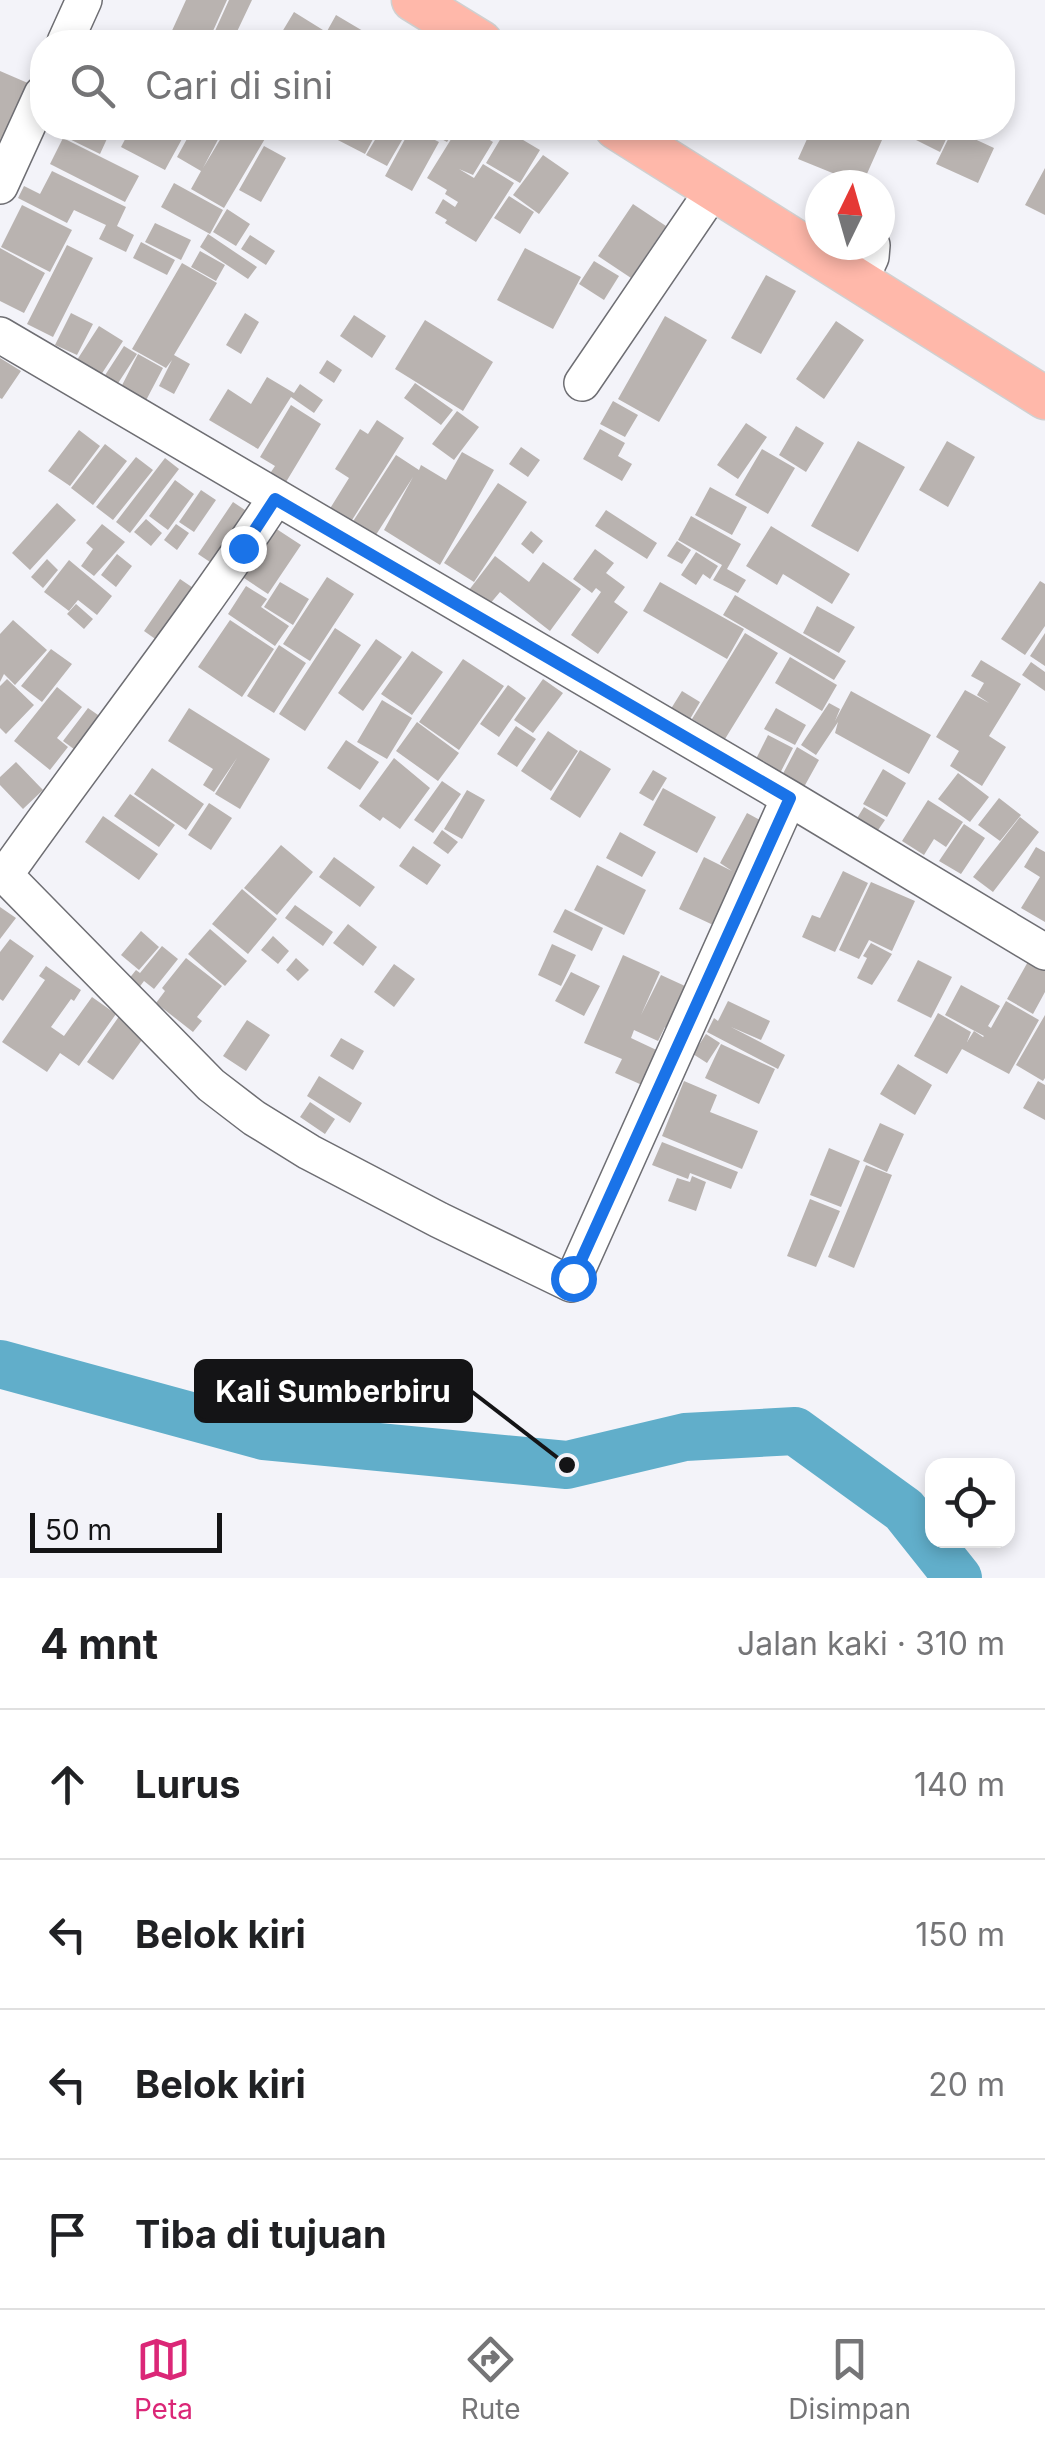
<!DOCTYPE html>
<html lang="id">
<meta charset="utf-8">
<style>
body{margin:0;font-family:Inter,sans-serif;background:#f6f6f6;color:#202124}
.controls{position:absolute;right:30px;bottom:30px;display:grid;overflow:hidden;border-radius:20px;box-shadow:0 5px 15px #0003}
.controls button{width:90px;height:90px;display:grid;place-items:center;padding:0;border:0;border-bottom:2px solid #e0e0e0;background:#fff;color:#202124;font:50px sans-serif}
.compass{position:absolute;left:805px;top:170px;width:90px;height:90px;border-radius:50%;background:#fff;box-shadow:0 5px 15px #0003;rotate:5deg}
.scale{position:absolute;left:30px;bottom:25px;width:192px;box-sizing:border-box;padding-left:10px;border:5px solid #141416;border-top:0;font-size:28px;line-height:35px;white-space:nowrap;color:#141416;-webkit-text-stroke:8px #f3f3f9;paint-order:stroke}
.stop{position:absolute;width:30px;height:30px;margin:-22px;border:8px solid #1a73e8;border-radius:50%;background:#fff}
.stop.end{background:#1a73e8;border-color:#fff;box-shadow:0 2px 10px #0008}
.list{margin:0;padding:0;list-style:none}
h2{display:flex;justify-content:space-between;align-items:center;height:130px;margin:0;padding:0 40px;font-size:42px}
h2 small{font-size:32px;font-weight:400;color:#757577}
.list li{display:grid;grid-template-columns:65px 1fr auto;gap:30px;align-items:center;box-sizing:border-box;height:150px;padding:0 40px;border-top:2px solid #e0e0e0}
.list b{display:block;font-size:38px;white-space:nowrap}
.list em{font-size:32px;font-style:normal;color:#757577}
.icon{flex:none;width:55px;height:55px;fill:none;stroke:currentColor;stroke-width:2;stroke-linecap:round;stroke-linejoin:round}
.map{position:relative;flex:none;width:1045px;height:1578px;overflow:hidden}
.search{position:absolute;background:#fff;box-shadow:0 5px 15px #0003;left:30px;right:30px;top:30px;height:110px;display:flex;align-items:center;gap:25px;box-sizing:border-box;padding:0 35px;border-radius:40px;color:#757577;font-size:38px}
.sheet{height:730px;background:#fff}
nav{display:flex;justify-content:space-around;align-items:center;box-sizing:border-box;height:140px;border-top:2px solid #e0e0e0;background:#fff;font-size:28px;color:#757577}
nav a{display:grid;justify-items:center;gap:5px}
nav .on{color:#db2777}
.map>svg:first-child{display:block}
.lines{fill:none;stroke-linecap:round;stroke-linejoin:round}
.river{stroke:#61aeca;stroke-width:48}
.building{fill:#b9b3b0}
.minor-casing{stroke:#6e6e73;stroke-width:38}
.major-casing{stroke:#d0d0d0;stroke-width:45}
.minor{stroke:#fff;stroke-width:35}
.major{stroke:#ffb8aa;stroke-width:42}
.route{stroke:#1a73e8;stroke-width:12}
.leader{fill:none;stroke:#141416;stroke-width:4}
.callout-dot{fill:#141416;stroke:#f3f3f9;stroke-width:4}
.callout{fill:#141416;stroke:#141416;stroke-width:4}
.callout-label{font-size:30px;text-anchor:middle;font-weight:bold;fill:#fff}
</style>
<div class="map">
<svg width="1045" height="1578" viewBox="0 0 1045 1578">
<rect width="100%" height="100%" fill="#f3f3f9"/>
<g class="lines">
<path class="river" d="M0,1364L264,1436L567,1465L685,1437L795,1431L904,1510L958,1578"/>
</g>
<path class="building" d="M186,0H227L208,42H187L170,35Z
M229,0H252L233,40L215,31Z
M294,12L323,30L316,42H276Z
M336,15L363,31L356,42H321Z
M0,71L37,87L0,159Z
M55,128H106L111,130L100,154L53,131Z
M131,128H188L165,170L121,147Z
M193,128H224L203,168L227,128H251L266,137L224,208L191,189L201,171L177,157Z
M337,128H379L365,154L332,137Z
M382,128H409L387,166L366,155Z
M411,128L439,142L412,191L385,176Z
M421,128H456L447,142Z
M458,128H484L480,134L493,142L473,175L459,169L474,178L483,164L514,183L476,242L445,223L447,220L435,213L443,199L455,207L458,202L445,194L447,190L427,178Z
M507,128H533L526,140L513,134L540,150L520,183L486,163Z
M812,128H877L886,131L862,185L798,159Z
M907,128H943L950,131L940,152L904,134Z
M953,129L994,148L978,183L936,164Z
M63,138L139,176L125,202L50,164Z
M264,146L286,158L261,202L239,190Z
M543,155L569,173L539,214L513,195Z
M1045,168V215L1025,205Z
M52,171L126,207L117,226L134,235L126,252L99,239L106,225L74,210L67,223L18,198L24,186L40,194Z
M174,183L223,210L210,234L161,207Z
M509,196L534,212L520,234L494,218Z
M633,204L666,226L631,278L598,256Z
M22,205L72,230L50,272L1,247Z
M227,209L250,224L236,246L213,232Z
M155,223L191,240L181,260L145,242Z
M208,234L257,267L248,279L200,247Z
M250,235L275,251L266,265L241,249Z
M141,242L175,260L167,275L133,258Z
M67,245L93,258L53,337L27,324Z
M0,248L45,273L24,313L0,301Z
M525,248L581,277L553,329L497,300Z
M200,251L225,265L216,281L191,267Z
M594,261L619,276L604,300L579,284Z
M182,263L217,283L174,355L190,364L174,394L159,386L172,360L166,368L132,349Z
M766,275L796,291L761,354L731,338Z
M71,313L93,324L77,355L55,345Z
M245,313L259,322L241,354L226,345Z
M354,315L386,336L372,358L340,336Z
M665,316L707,340L659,422L618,399Z
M425,320L493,362L463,411L395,369Z
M836,321L864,340L824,399L796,379Z
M99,326L123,341L99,378L75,363Z
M124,346L137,354L113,391L100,383Z
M138,354L163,368L142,408L117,395Z
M0,358L21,371L2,399L0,398Z
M327,360L342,370L334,383L319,373Z
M267,377L294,393L300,384L323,400L314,413L291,397L258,449L209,420L228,389L251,404Z
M415,383L453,410L441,425L404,398Z
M613,401L638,415L625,437L600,424Z
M291,405L321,424L283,487L267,478L275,466L260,457Z
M457,411L479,427L454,460L432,444Z
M377,420L404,438L347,528L326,515L349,478L335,469L360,429L368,434Z
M746,423L767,437L738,479L717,465Z
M796,426L824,443L806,472L779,455Z
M600,429L625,443L618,456L632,464L622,481L583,459Z
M79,430L100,446L70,486L48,471Z
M858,441L905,467L858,552L811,526Z
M947,441L975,457L948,507L919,490Z
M105,444L127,461L93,505L71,488Z
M521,447L540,460L528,477L509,464Z
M762,449L795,468L768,514L735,495Z
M462,452L494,470L440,565L384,530L413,477L372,541L350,526L396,455L419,470L421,465L446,480Z
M136,457L153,470L113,520L96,507Z
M165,458L179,469L130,533L116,522Z
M175,480L194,494L168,530L149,516Z
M498,483L527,502L474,582L444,563Z
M710,487L747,507L732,535L695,515Z
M201,490L216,500L194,532L179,522Z
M233,502L257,518L222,570L198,554Z
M57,503L76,520L30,570L12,553Z
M606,510L657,543L647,559L595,526Z
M691,516L741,544L727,569L746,580L738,593L713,580L722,565L678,540Z
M146,519L162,533L151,546L134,532Z
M102,524L125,542L94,576L81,566L93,549L86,543Z
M176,524L189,533L177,550L164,540Z
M771,526L850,574L832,604L783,574L777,585L746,566Z
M275,528L301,545L268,594L241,576Z
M531,531L543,541L533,554L521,544Z
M677,541L691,550L682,564L667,556Z
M595,549L614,563L606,573L625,587L614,602L628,612L598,654L571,635L601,592L596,588L592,593L573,579Z
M696,552L718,566L710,579L703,574L696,585L681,575Z
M117,554L132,566L116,587L101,575Z
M495,556L529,582L543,562L581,589L550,631L500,592L489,605L469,590Z
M47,559L58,570L43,588L31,577Z
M69,560L112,596L97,615L78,600L69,611L44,592Z
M327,577L354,594L310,661L283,644Z
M180,579L205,596L168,648L144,631Z
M1040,581L1045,584V626L1025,655L1001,639Z
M280,582L309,599L293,625L264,607Z
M660,582L744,629L727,659L643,611Z
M246,586L267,599L261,607L289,626L275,646L228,614Z
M735,595L846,661L834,680L723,615Z
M76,604L93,619L84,629L67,614Z
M817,606L855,627L839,653L803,633Z
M13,620L47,650L15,685L4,674L0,682V634Z
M230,620L274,649L242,697L198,667Z
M335,628L361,645L305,731L279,714Z
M745,633L778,653L725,739L692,719Z
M1045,633V666L1030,656Z
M376,639L402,657L363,711L338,693Z
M279,645L306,663L274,713L247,696Z
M51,649L72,664L42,702L21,686Z
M412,651L443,672L412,715L381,694Z
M790,657L837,685L822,711L775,683Z
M463,659L504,686L459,750L419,722Z
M981,660L1021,684L989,736L1006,747L982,786L950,766L959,751L936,737L965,690L989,703L977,695L984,683L971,676Z
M1031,662L1045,672V691L1022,675Z
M7,679L34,705L6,734L0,728V686Z
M543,679L563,693L533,733L514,720Z
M508,685L526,698L499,737L480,724Z
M57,687L82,707L57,738L68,747L50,770L14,741Z
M682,691L700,702L683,731L664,720Z
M851,691L931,735L909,774L835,733L838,722L816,755L801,745L829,703L840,709L835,721Z
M382,700L412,718L387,759L357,742Z
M88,708L111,724L86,758L63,741Z
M189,708L270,759L240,809L215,794L237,758L214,792L203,785L213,769L168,741Z
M776,708L806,725L795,745L764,729Z
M417,722L459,753L438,781L396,751Z
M516,726L536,739L517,767L497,754Z
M548,731L578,751L551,791L521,771Z
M768,735L793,748L776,781L751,769Z
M346,740L379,762L360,790L327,768Z
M797,747L819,760L799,796L777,785Z
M580,750L611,769L580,818L550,799Z
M394,758L430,788L400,829L383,817L380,821L359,806Z
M16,762L43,790L23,809L0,785V777Z
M152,768L204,804L186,830L134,794Z
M883,769L906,783L887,817L863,804Z
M653,770L667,778L653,801L639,793Z
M958,773L989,797L970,822L938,799Z
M442,781L461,794L433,833L414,820Z
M663,788L716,817L697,853L643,825Z
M467,790L485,800L462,839L444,829Z
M130,794L175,825L159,847L114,816Z
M999,798L1021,815L1000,841L978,825Z
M928,800L963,822L946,847L934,839L924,855L902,841Z
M209,803L232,818L211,850L188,835Z
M864,807L885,820L874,836L854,823Z
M747,813L769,825L726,931L679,909L704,857L732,871L720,863Z
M103,816L158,854L139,880L85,842Z
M1020,817L1039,832L993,892L973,877Z
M964,824L985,838L961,874L939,861Z
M442,830L458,842L448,854L433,843Z
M620,832L656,852L642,877L606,858Z
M281,845L313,872L277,915L244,888Z
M413,846L441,865L427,885L399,866Z
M1036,847L1045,852V922L1021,908L1040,877L1024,867Z
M334,857L375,887L360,907L319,877Z
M597,865L646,890L624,935L574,910Z
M843,871L868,883L835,952L802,937L812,915L820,918Z
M871,882L915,901L892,951L869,940L859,959L839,950Z
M242,889L277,919L248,954L212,924Z
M295,905L333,932L323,946L285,918Z
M0,907L16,918L0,939Z
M565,909L603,928L592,951L553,932Z
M348,924L377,947L363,966L333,943Z
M210,929L247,961L225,986L188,954Z
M141,931L159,947L139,970L121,955Z
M273,936L289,951L278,964L261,950Z
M10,939L34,956L3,1001L0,999V952Z
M871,943L892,954L872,985L857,978L867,958L863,956Z
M552,944L576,955L561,986L538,975Z
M162,946L178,959L154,989L144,981L138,989L128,980L136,970L140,973Z
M623,955L660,972L641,1015L661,975L685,986L679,998L690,1003L676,1033L665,1027L658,1041L634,1030L631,1038L667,1055L651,1089L615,1073L622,1059L584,1043Z
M186,958L222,986L197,1017L202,1021L193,1032L156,1003L165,991L162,988Z
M296,958L309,970L298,981L286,970Z
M1030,958L1045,966V992L1033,1014L1007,999Z
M918,960L952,977L931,1018L897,1001Z
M394,964L415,979L394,1007L374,992Z
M46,966L81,990L74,1001L71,999L51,1027L64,1036L92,997L116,1014L79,1066L60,1053L47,1072L2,1042L45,980L39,976Z
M571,972L600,986L584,1016L555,1001Z
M961,985L1000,1006L988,1026L991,1028L1006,1001L1039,1020L1009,1074L962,1049L947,1074L914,1056L938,1013L971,1032L967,1042L974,1031L983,1037L984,1036L945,1015Z
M728,1001L770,1021L761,1040L731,1027L785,1055L778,1069L707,1032L714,1018L718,1021Z
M120,1015L147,1033L113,1080L87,1062Z
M1045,1015V1078L1043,1081L1016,1065Z
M247,1020L270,1035L246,1071L223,1056Z
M706,1034L720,1043L707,1063L693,1054Z
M341,1038L364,1051L353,1070L330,1056Z
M721,1044L775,1069L759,1104L705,1078Z
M898,1064L932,1085L915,1115L880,1094Z
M319,1076L362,1103L350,1123L307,1096Z
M684,1081L717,1095L710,1112L758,1131L742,1169L662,1136Z
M1038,1081L1045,1085V1120L1023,1108Z
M310,1102L335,1119L325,1134L300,1117Z
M880,1123L904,1134L887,1172L863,1161Z
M662,1142L738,1172L731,1189L690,1173L688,1179L652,1165Z
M829,1148L860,1161L841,1207L810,1195Z
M866,1165L892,1175L854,1268L828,1257Z
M692,1176L706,1182L696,1211L668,1201L677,1178L690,1182Z
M810,1199L840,1211L816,1267L787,1256Z"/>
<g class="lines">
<g class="minor-casing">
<path id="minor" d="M65,42L84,0
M0,186L42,94
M860,281L871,257L872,245
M0,335L789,798L1045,952
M582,383L714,189
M0,870L211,1085L254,1118L309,1152L439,1220L571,1284L789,798
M5,875C94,749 190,628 275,499"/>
</g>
<g class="major-casing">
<path id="major" d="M413,0L481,42
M616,128L1045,398"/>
</g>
<use href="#minor" class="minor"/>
<use href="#major" class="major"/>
</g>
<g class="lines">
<path class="route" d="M243,548L275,499L790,798L573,1278"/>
</g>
<path class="leader" d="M567 1465L471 1391"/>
<circle class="callout-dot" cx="567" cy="1465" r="10"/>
<rect class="callout" x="196" y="1361" width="275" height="60" rx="10"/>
<g class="callout-label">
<text x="333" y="1402">Kali Sumberbiru</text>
</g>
</svg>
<div class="controls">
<button><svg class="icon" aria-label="locate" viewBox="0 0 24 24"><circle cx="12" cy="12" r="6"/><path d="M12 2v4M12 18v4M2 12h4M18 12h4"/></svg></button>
</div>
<svg class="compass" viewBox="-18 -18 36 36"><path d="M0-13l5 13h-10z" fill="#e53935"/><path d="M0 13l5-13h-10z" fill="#757577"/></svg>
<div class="scale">50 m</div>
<div class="stop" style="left:573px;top:1278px"></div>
<div class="stop end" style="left:243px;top:548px"></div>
<div class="search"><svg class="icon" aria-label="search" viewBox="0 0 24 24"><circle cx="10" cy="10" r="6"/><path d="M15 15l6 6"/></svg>Cari di sini</div>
</div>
<section class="sheet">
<h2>4 mnt<small>Jalan kaki · 310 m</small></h2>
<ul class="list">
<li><svg class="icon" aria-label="ahead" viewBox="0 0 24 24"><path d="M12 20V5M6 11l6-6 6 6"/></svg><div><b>Lurus</b></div><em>140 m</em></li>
<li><svg class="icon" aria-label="left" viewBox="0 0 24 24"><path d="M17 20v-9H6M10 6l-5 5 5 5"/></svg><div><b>Belok kiri</b></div><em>150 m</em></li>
<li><svg class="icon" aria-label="left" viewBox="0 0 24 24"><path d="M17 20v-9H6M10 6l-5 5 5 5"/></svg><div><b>Belok kiri</b></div><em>20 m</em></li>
<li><svg class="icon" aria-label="arrive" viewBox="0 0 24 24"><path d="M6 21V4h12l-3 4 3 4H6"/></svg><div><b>Tiba di tujuan</b></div></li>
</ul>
</section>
<nav>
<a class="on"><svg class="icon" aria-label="map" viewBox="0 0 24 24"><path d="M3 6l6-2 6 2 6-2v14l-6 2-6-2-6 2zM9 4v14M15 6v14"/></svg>Peta</a>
<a><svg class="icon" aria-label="directions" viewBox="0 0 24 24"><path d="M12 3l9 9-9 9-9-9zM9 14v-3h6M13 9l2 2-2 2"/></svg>Rute</a>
<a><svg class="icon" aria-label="saved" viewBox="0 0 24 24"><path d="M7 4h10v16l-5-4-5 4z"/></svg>Disimpan</a>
</nav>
